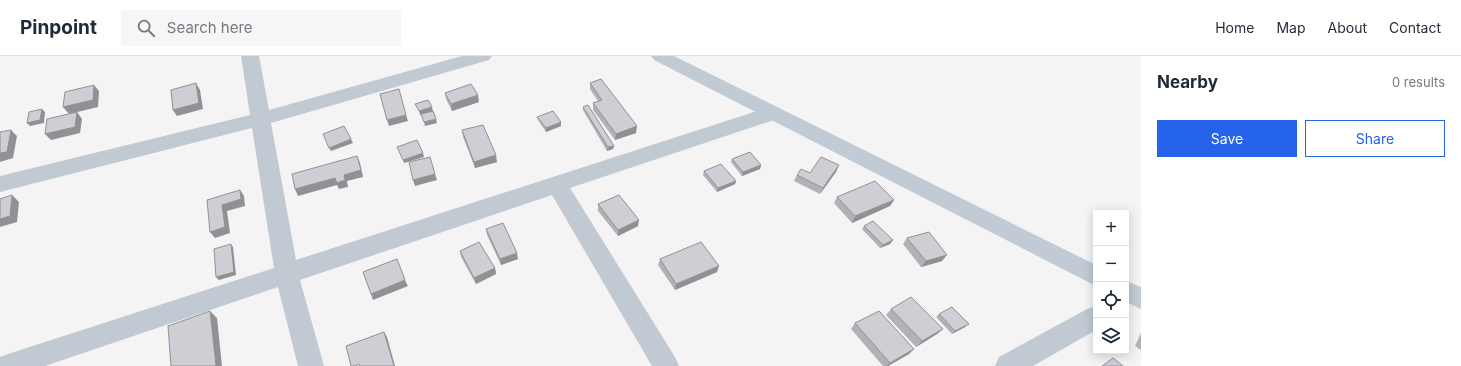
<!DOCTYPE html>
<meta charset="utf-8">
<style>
body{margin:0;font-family:Inter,sans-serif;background:#f6f6f7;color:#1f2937}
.controls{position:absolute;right:12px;bottom:12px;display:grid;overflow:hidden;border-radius:0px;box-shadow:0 2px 10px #0003}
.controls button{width:36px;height:36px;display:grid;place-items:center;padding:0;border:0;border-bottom:1px solid #e0e1e3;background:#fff;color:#1f2937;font:20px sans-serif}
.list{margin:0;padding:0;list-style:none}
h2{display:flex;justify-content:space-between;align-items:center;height:52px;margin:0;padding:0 16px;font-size:17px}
h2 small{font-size:13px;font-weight:400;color:#747a83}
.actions{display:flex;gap:8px;padding:12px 16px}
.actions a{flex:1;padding:9px 0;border:1px solid #2563eb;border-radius:0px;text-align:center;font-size:14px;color:#2563eb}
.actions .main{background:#2563eb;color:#fff}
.icon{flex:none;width:22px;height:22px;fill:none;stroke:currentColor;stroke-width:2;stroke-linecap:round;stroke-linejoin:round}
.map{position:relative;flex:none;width:1141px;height:310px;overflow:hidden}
header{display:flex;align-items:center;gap:24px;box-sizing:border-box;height:56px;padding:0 20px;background:#fff;border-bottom:1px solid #e0e1e3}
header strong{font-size:19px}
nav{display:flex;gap:22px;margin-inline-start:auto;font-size:14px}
.search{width:280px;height:36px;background:#f6f6f7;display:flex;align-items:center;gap:10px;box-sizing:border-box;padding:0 14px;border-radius:0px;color:#747a83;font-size:15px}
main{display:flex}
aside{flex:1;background:#fff}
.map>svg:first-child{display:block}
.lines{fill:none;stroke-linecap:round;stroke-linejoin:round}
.street{fill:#c1cad2;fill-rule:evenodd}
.secondary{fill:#c1cbd6;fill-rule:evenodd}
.wall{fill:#b0b2b7}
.shaded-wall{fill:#909195}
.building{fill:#cdcfd5;stroke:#909195}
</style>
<header>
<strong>Pinpoint</strong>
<div class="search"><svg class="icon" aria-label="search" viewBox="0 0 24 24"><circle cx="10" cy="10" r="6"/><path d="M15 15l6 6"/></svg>Search here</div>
<nav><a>Home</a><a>Map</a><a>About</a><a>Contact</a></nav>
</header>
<main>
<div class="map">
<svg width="1141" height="310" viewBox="0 0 1141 310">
<rect width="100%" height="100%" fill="#f5f3f3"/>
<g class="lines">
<path class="street" d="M241,0H259L269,54L462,0H492L489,4L271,67L296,204L766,52L773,50L780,52L783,57L780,62L570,132L675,301L679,310H652L552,139L300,224L324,310H298L278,231L45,310H0V301L8,298L274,212L252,72L0,136V120L250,59Z
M1096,250V274L1033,310H995L999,301L1087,253Z"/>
<path class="secondary" d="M651,0H674L1096,209V230L654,4Z
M1126,225L1141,231V253L1126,246Z"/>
</g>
<path class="wall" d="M590,27L636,77L615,84L593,54V47L598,45L590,33Z
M445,37L479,46L452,55L446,43Z
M583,51L614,90L613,93L607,95L583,54Z
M537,61L561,66V70L546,76L538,64Z
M462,74L497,106L475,112L463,81Z
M732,103L761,109L760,113L742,120L731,106Z
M839,109L836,116L820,138L794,125L797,119L810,117Z
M704,115L736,125L735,128L717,136L703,119Z
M837,141L894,144L890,150L852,167L834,147Z
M598,148L638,170L618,180L598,155Z
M864,170L893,184L890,188L880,192L862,173Z
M486,173L518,203L501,209L487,179Z
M907,182L942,205L921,211L903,188Z
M460,195L495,212L496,218L476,228L461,201Z
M660,203L717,216L675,234L658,209Z
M891,253L943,273L937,278L916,291L886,259Z
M939,258L965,271L952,278L936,261Z
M855,267L909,298L888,310H883L851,273Z
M1141,277V294L1135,290Z"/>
<path class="shaded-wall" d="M196,27L200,34L203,53L177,60L173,54Z
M94,29L99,35L98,51L69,58L63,51Z
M478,39L479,46L452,55L451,48Z
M432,51L433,55L420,59L419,55Z
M42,53L45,56L44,67L30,70L27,67Z
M77,56L82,63L80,77L51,84L45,78Z
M406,59L408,65L389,70L387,64Z
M436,63L437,67L425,70L424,66Z
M561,66V70L546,76V72Z
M637,70L636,77L615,84L616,78Z
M11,74L17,80L13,102L0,106V97Z
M351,83L353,87L331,95L329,92Z
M614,90L613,93L607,95L608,91Z
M423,97L424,101L404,107L403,104Z
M496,99L497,106L475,112L474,106Z
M357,100L360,107L363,121L347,125L348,131L339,133L337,129L298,140L295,133L344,119Z
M761,109L760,113L742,120L743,116Z
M839,109L836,116L820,138L823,132Z
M435,118L437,124L415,130L413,124Z
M736,125L735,128L717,136L718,132Z
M240,134L244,140L245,150L227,155L230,177L215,182L210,176L222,149Z
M12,139L19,146L17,166L0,171V163Z
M894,144L890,150L852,167L855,160Z
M639,164L638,170L618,180V174Z
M893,184L890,188L880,192L883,189Z
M231,188L233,191L236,219L219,224L216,221Z
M517,197L518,203L501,209L500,203Z
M947,199L942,205L921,211L926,205Z
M719,210L717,216L675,234L676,228Z
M495,212L496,218L476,228L474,222Z
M405,224L408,230L373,244L371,238Z
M210,255L217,262L222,310H216Z
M969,268L965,271L952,278L955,275Z
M943,273L937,278L916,291L922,285Z
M384,276L387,281L395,310H394Z
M914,293L909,298L888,310H886L890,307Z"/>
<path class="building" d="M601,23L637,70L616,78L593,47L602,44L590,27Z
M196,27L199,47L173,54L171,34Z
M471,28L478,39L451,48L445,37Z
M94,29L93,44L63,51L65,36Z
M399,33L406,59L387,64L380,38Z
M428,44L432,51L419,55L415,48Z
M588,49L614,90L608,91L583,51Z
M42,53L40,64L27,67L29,56Z
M433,55L436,63L424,66L421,58Z
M553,55L561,66L546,72L537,61Z
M77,56L75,71L45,78L47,63Z
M483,69L496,99L474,106L462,74Z
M344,70L351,83L329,92L323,78Z
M11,74L7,96L0,97V76Z
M417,84L423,97L403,104L397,91Z
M750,96L761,109L743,116L732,103Z
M357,100L361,114L344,119L345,124L337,127L335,122L295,133L292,118Z
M430,101L435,118L413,124L409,106Z
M821,101L839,109L823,132L797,119L801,113L810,117Z
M721,108L736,125L718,132L704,115Z
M875,125L894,144L855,160L837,141Z
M240,134L241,143L222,149L225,171L210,176L207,144Z
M12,139L10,160L0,163V143Z
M619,139L639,164L618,174L598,148Z
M873,165L893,184L883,189L864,170Z
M503,167L517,197L500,203L486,173Z
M929,176L947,199L926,205L907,182Z
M479,186L495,212L474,222L460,195Z
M701,186L719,210L676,228L660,203Z
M231,188L234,216L216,221L214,193Z
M397,203L405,224L371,238L363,216Z
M911,241L943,273L922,285L891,253Z
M952,251L969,268L955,275L939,258Z
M210,255L216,310H171L168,270Z
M879,255L914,293L890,307L855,267Z
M384,276L394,310H360L359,308L355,310H351L346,290Z
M1113,302L1123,310H1102Z"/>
</svg>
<div class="controls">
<button>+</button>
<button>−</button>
<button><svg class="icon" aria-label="locate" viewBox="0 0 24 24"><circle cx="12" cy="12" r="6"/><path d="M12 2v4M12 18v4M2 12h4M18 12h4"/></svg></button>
<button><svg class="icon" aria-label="layers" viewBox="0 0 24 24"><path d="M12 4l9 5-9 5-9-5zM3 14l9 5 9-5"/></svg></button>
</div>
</div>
<aside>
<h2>Nearby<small>0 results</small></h2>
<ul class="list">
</ul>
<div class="actions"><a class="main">Save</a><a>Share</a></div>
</aside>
</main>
